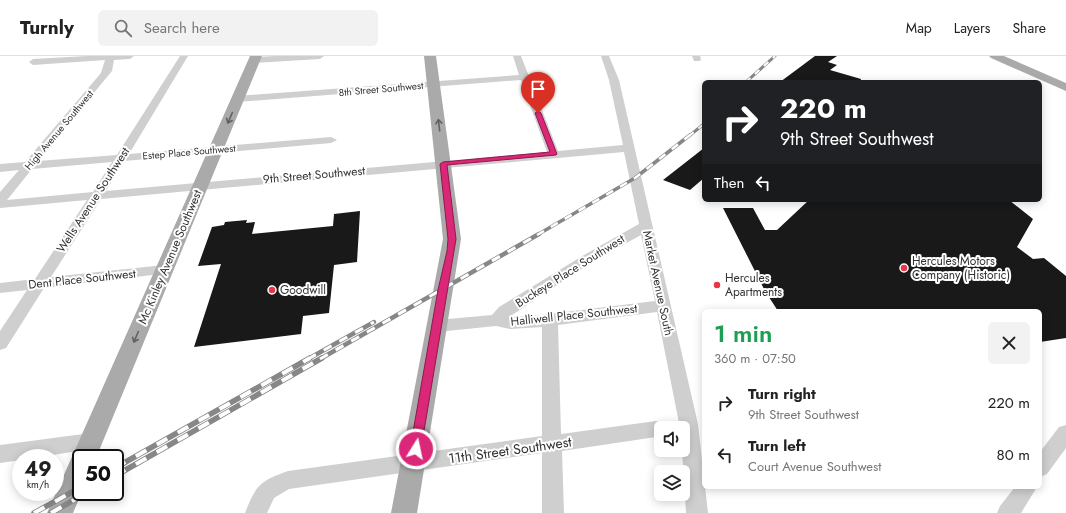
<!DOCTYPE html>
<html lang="en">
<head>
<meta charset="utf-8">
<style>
	body { margin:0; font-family:Jost,sans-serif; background:#f2f2f2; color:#222; height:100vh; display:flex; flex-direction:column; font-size:15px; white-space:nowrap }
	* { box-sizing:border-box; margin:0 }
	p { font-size:13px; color:#767676 }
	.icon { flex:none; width:22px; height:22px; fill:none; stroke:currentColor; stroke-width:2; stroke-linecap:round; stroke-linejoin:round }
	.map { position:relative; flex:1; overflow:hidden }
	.panel { position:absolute; left:702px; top:253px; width:340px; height:180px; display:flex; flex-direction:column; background:#fff; border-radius:6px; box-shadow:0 2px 10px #0003 }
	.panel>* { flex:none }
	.top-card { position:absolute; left:702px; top:24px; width:340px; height:122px; border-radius:6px; box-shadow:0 2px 10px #0003; background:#202124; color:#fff; overflow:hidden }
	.fabs { position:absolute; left:654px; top:365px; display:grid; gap:8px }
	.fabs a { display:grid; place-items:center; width:36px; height:36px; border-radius:6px; background:#fff; box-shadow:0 2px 10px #0003; font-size:20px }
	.speed { position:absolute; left:12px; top:393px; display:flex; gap:8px; font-size:20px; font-weight:700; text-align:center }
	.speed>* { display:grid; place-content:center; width:52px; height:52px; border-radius:50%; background:#fff; box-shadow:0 2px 10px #0003; line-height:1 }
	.speed small { font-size:10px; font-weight:400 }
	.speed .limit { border:2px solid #111; border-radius:6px; background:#fff; color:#111 }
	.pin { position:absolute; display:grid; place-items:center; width:34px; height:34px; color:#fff; margin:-41px -17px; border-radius:50% 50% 50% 0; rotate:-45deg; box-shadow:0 0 4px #0007 }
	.pin .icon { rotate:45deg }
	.me { position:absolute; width:44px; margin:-22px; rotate:10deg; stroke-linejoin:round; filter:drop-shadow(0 0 3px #0008) }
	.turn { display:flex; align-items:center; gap:14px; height:84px; padding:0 12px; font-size:18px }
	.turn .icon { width:52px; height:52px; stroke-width:2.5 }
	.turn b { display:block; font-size:28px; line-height:34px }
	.then { display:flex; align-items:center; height:38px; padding:0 12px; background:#0003; gap:8px; font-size:15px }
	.round { display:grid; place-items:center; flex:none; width:42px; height:42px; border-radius:6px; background:#f2f2f2 }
	.headline { display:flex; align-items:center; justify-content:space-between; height:68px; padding:0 12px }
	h1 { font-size:24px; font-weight:600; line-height:30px; color:#1e9e55 }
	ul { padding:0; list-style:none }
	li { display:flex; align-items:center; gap:12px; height:52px; padding:0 12px }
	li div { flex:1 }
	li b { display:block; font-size:15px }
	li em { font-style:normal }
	header { display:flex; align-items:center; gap:24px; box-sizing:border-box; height:56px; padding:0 20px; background:#fff; border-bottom:1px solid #e0e0e0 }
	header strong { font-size:19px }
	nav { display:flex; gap:22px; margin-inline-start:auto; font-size:14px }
	.search { width:280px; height:36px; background:#f2f2f2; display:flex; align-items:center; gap:10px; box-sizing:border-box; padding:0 14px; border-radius:6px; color:#767676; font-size:15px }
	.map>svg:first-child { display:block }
	.building { fill:#191919 }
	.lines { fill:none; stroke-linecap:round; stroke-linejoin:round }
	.minor { fill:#cfcfcf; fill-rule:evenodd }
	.major { fill:#aaa; fill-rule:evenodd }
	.rail-far3-casing { stroke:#878787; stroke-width:3 }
	.rail-far2-casing { stroke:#878787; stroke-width:3.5 }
	.rail-far1-casing { stroke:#878787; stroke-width:4.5 }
	.rail-casing { stroke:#878787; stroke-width:5.5 }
	.rail-far3 { stroke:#fff; stroke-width:2; stroke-dasharray:6; stroke-linecap:butt }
	.rail-far2 { stroke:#fff; stroke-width:2.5; stroke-dasharray:8; stroke-linecap:butt }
	.rail-far1 { stroke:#fff; stroke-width:3; stroke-dasharray:9; stroke-linecap:butt }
	.rail { stroke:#fff; stroke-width:4; stroke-dasharray:12; stroke-linecap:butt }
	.oneway { stroke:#626262 }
	.route { fill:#db2777; stroke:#8e194d }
	.poi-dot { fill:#e73649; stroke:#fff; stroke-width:1.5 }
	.labels { text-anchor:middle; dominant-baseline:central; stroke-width:4; stroke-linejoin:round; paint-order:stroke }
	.far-street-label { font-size:10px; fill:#323232; stroke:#fff }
	.street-label { font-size:12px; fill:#323232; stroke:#fff }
	.poi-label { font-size:12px; fill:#323232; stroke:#fff; text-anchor:start }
	.near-street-label { font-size:14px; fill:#323232; stroke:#fff }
</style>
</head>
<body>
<header>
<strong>Turnly</strong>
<div class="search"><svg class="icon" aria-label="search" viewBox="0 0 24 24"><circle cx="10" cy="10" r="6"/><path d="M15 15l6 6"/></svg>Search here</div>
<nav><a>Map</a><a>Layers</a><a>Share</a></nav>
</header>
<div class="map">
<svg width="1066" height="457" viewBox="0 0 1066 457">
	<rect width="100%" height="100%" fill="#fff"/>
	<g class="building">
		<polygon points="815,0 837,0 828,6 837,9 830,14 861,23 860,26 780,26"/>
		<polygon points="704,92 704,122 690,134 663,124"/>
		<polygon points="809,144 1009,144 1033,163 1017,191 1033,203 1044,202 1066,220 1066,282 1040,286 1040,255 778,255 765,235 723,152 753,152 765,174 777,174"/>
		<polygon points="360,155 357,206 334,209 329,257 303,260 301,278 194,291 221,208 198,210 212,171 224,169 225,166 247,164 246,167 255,166 252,178 333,170 334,158"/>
	</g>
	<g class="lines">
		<g class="minor">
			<path d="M 87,0 L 134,0 L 130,3 L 114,4 L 112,15 L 107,21 L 38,105 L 117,99 L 180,0 L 188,0 L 129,98 L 331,81 L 337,84 L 331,87 L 124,105 L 106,135 L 547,96 L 521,24 L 237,46 L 232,43 L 237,40 L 519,19 L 513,0 L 521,0 L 558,95 L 623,89 L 609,24 L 601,0 L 609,0 L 619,24 L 698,368 L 708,457 L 686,457 L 682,394 L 683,394 L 683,372 L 680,372 L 657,256 L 558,269 L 561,378 L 656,365 L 663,367 L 665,372 L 661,372 L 661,379 L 656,381 L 562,395 L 564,457 L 542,457 L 542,397 L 289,433 L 274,442 L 267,457 L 245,457 C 256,429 260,425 288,415 L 542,380 L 542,271 L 510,273 L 496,270 L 437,276 L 431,274 L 429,270 L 431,266 L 437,264 L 492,259 L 499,251 L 584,199 L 639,168 L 624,96 L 101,143 L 51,221 L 164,209 L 169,211 L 171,214 L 169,217 L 44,232 L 6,292 L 0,294 L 0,275 L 27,234 L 0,237 L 0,227 L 35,223 L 87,144 L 0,152 L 0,136 L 19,114 L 0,116 L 0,108 L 25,106 L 101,17 L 105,4 L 33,9 L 29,6 L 33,3 ZM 112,106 L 93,136 L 7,144 L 32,113 ZM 641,179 L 655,245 L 532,260 L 509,261 L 594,205 Z"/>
			<polygon points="276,0 324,0 320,3 254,7 250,4 254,1"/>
			<polygon points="692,0 700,0 701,3 700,5 694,5"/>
			<polygon points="1066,369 1066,392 1047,418 1040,421 1040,396 1059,371"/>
			<polygon points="91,377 98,379 101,385 98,391 91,393 33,402 21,402 21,404 0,407 0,389"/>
			<polygon points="1015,431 1037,431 1021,457 997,457 1000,450"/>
		</g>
		<g class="major">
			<polygon points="250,0 262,0 96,402 81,402 82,436 73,457 47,457"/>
			<polygon points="424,0 436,0 461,183 417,457 391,457 443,183"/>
			<polygon points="989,0 1004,0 1066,27 1066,35 991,2"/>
		</g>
		<g class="rail-far3-casing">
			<g id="rail-far3">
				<polyline points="746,26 775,0"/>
				<polyline points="689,80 704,68"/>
			</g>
		</g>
		<g class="rail-far2-casing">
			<polyline id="rail-far2" points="537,179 635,122 690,79"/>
		</g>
		<g class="rail-far1-casing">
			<g id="rail-far1">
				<polyline points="308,303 374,266"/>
				<polyline points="320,303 539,178"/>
			</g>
		</g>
		<g class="rail-casing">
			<g id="rail">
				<polyline points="115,412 310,302"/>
				<polyline points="115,420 322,302"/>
				<polyline points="34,457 81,431"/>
				<polyline points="51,457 88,436"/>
			</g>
		</g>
		<use href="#rail-far3" class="rail-far3"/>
		<use href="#rail-far2" class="rail-far2"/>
		<use href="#rail-far1" class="rail-far1"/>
		<use href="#rail" class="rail"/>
	</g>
	<defs><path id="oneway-shaft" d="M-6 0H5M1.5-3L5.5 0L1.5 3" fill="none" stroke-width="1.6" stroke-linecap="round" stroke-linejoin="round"/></defs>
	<g class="oneway">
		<use href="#oneway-shaft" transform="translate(230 62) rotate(113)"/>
		<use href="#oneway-shaft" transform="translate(439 69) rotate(-97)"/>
		<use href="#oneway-shaft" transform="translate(136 281) rotate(113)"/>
	</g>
	<polygon class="route" points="538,55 541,57 557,98 556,99 447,109 456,183 421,393 420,397 416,398 411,397 410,393 438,234 447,195 448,183 440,108 443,106 550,96 535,57"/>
	<g class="poi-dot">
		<circle cx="904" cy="212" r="4"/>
		<circle cx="717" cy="229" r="4"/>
		<circle cx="272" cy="234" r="4"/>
	</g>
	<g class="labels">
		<g class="far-street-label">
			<text transform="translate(381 33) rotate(-5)">8th Street Southwest</text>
			<text transform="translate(59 74) rotate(-50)">High Avenue Southwest</text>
			<text transform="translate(189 96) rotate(-5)">Estep Place Southwest</text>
		</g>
		<g class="street-label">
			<text transform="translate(314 119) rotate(-5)">9th Street Southwest</text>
			<text transform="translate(93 144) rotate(-57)">Wells Avenue Southwest</text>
			<text transform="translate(170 201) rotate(-67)">Mc Kinley Avenue Southwest</text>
			<text transform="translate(570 215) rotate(-32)">Buckeye Place Southwest</text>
			<text transform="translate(82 223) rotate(-6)">Dent Place Southwest</text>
			<text transform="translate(658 227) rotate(78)">Market Avenue South</text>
			<text transform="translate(574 259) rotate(-6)">Halliwell Place Southwest</text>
		</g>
		<g class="poi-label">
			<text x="912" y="205">Hercules Motors<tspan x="912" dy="14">Company (Historic)</tspan></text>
			<text x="725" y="222">Hercules<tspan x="725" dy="14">Apartments</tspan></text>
			<text x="280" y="234">Goodwill</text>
		</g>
		<g class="near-street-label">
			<text transform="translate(510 394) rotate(-8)">11th Street Southwest</text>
		</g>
	</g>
</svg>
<div class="fabs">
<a><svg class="icon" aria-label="sound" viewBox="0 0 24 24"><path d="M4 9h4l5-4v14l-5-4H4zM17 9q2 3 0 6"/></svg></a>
<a><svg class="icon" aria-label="layers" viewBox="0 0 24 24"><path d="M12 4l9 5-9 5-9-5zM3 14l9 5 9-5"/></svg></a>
</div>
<div class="speed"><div>49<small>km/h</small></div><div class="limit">50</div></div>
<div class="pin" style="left:538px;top:57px;background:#d93025"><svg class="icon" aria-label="arrive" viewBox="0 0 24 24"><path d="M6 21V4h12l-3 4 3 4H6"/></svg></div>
<svg class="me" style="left:416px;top:393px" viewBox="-20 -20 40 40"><circle r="17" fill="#db2777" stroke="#fff" stroke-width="3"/><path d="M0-11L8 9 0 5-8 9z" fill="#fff"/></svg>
<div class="top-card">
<div class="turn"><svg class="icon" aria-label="right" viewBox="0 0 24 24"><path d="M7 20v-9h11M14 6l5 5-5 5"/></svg><div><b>220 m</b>9th Street Southwest</div></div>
<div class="then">Then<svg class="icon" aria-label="left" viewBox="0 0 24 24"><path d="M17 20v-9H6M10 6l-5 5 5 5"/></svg></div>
</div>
<section class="panel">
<div class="headline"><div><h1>1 min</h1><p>360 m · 07:50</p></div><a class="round"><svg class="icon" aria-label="close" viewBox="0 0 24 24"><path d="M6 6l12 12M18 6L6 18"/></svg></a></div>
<ul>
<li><svg class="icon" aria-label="right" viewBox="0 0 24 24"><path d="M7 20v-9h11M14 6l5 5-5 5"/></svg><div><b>Turn right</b><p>9th Street Southwest</p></div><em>220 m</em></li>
<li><svg class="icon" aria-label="left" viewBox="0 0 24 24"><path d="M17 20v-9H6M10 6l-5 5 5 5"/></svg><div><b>Turn left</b><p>Court Avenue Southwest</p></div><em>80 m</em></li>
</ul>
</section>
</div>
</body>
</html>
